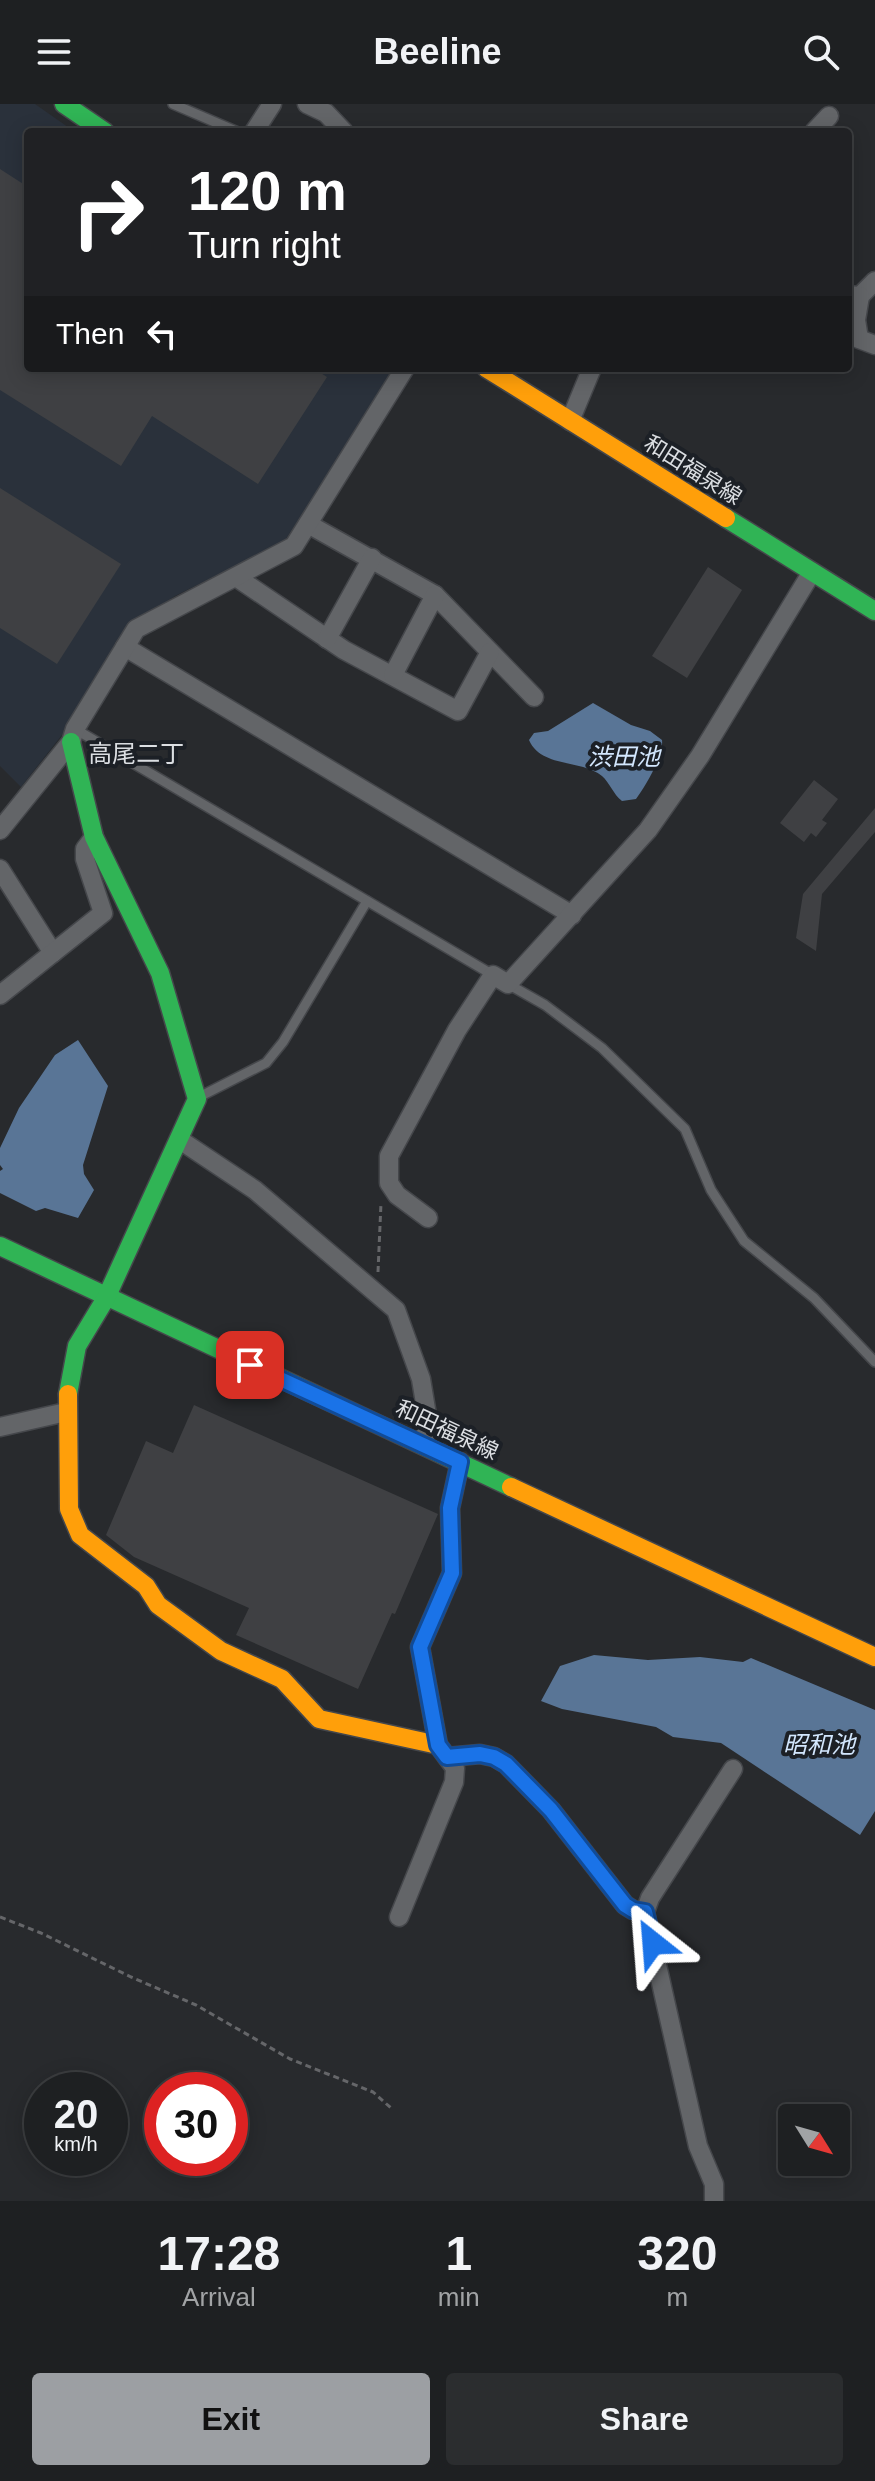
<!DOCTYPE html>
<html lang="en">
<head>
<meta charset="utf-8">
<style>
	body { margin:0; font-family:Arial,"Noto Sans JP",sans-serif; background:#2b2d2f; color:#f1f3f6; height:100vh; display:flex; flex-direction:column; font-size:30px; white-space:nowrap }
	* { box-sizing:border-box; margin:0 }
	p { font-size:26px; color:#a1a3a5 }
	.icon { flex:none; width:44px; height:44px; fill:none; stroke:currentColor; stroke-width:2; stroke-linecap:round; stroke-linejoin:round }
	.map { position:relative; height:2097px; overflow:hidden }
	.panel { display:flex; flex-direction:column; background:#1e2022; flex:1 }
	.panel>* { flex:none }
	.guide { position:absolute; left:24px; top:24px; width:828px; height:244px; border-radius:8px; box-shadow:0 4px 20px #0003,0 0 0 2px #3c3e40; background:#202124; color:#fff; overflow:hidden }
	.needle { width:52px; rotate:127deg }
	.tools { position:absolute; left:778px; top:2000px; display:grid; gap:16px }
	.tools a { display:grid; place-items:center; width:72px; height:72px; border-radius:8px; background:#1e2022; box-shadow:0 4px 20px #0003,0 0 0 2px #3c3e40; font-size:40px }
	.speed { position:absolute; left:24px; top:1968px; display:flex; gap:16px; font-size:40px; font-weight:700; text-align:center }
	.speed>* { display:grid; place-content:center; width:104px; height:104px; border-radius:50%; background:#1e2022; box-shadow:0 4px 20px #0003,0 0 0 2px #3c3e40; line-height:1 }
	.speed small { font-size:20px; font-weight:400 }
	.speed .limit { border:12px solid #d22; background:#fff; color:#111 }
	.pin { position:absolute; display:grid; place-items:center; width:68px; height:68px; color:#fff; margin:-34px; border-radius:16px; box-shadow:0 4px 12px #0006 }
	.me { position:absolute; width:88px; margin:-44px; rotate:332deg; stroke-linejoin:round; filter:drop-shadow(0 0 6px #0008) }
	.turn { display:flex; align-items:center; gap:28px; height:168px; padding:0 32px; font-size:36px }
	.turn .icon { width:104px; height:104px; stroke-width:2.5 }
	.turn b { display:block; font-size:56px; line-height:68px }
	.then { display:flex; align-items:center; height:76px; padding:0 32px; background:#0003; gap:16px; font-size:30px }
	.eta { display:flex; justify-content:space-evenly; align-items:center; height:136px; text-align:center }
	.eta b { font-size:48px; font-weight:800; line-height:56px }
	.primary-button { display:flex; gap:16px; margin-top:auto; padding:16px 32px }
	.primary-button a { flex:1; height:92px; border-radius:8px; background:#9c9fa3; color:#111; font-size:32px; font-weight:800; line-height:92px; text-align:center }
	.primary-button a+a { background:#2b2d2f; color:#f1f3f6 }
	header { display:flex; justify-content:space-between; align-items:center; height:104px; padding:0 32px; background:#1e2022; font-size:36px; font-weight:800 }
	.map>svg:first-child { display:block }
	.built { fill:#2a313b }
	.water { fill:#597596 }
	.building { fill:#3f4043 }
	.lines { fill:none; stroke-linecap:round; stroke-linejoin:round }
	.lane-casing { stroke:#45474b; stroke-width:12 }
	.street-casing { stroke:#45474b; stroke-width:21 }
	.fast-casing { stroke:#45474b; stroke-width:21 }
	.slow-casing { stroke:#45474b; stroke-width:21 }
	.path { stroke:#656669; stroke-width:3; stroke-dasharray:6 4; stroke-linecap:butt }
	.lane { stroke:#636568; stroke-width:9 }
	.street { stroke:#636568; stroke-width:18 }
	.fast { stroke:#30b455; stroke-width:18 }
	.slow { stroke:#ff9f0a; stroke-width:18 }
	.route-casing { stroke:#114b97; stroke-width:20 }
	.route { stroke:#1a73e8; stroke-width:14 }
	.labels { text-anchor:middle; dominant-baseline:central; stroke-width:8; stroke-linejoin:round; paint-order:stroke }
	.street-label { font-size:22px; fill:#dbdee2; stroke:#1c2026 }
	.neighbourhood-label { font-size:24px; fill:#dbdee2; stroke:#1c2026 }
	.water-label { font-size:24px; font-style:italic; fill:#d3e7fe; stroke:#1c2026 }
</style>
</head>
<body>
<header><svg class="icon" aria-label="menu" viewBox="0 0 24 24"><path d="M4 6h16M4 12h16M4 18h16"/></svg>Beeline<svg class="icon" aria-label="search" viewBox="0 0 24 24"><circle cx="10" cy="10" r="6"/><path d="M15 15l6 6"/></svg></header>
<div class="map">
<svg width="875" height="2097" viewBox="0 0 875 2097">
	<rect width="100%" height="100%" fill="#282a2d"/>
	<polygon class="built" points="0,0 35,0 75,28 28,28 28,264 398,264 284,438 175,492 128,524 69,622 21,683 0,662"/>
	<g class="water">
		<path d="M 593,599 L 631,621 L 650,627 L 662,636 C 664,651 645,683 636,695 L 622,697 C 613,690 610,679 602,672 C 581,655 541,664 529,636 L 534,629 L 548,627 Z"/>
		<polygon points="78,936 108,982 83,1061 84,1070 94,1086 78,1114 45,1104 36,1107 0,1089 0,1067 3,1065 0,1061 0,1044 19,1004 55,951"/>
		<polygon points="594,1551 648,1556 700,1553 743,1558 751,1554 875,1606 875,1707 860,1731 721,1639 673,1633 656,1623 562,1605 541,1597 560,1562"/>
	</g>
	<g class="building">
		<polygon points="0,65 28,83 28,264 313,264 327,273 258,380 152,312 121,362 0,286"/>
		<polygon points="0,384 121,460 57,560 0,524"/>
		<polygon points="708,463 742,486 687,574 652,552"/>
		<polygon points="814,676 838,695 822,716 827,719 816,733 811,729 804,738 780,719"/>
		<polygon points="875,704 875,728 822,790 816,847 796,834 803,790"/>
		<polygon points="194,1301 438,1410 395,1510 392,1509 358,1585 236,1531 249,1504 134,1453 106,1431 146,1337 173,1349"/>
	</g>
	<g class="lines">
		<g class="lane-casing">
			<g id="lane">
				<polyline points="173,0 238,28"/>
				<polyline points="75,625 493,871"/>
				<polyline points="508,880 545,901 602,944 685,1025 711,1086 744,1137 814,1194 875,1258"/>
				<polyline points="201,992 266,959 283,938 367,797"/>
			</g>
		</g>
		<g class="street-casing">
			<g id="street">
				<polyline points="307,0 326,9 344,28"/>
				<polyline points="254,28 272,0"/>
				<polyline points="814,28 829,12"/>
				<polyline points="848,191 860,192 875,177"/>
				<polyline points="860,192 856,216 859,235 875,241"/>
				<polyline points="570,317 592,264"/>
				<polyline points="308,420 435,491 534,593"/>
				<polyline points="236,473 344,546 458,607 490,548"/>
				<polyline points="327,535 372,454"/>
				<polyline points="125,543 572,811"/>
				<polyline points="393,571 435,491"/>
				<polyline points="0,726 71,638 75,625 136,525 294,442 405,264"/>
				<polyline points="0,765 53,849"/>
				<polyline points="0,891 103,809 85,755 85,745 94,733"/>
				<polyline points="180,1036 255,1086 396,1206 421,1275 428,1317 424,1341"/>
				<polyline points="428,1114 397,1091 389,1079 389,1052 457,926 493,871 508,880 648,726 700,652 812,468"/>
				<polyline points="0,1323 66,1308"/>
				<polyline points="447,1653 480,1650 494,1653 506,1660 551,1706 625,1801 633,1806 645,1808"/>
				<polyline points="399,1813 454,1678 455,1664 438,1641 420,1543 452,1469 450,1404 460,1358"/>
				<polyline points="714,2097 714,2080 698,2042 645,1808 650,1794 733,1665"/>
			</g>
		</g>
		<g class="fast-casing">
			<g id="fast">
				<polyline points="64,0 105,28"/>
				<polyline points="726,414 875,507"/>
				<polyline points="0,1142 511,1383"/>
				<polyline points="68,1290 77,1242 106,1194 197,995 160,869 94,733 71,638"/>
			</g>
		</g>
		<g class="slow-casing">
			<g id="slow">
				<polyline points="486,264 726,414"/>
				<polyline points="68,1290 69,1405 80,1431 146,1482 158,1501 221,1547 282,1575 319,1615 438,1641"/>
				<polyline points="511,1383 875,1553"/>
			</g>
		</g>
		<g class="path">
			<polyline points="378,1168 381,1099"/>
			<polyline points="0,1813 41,1829 131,1873 196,1901 290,1955 373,1988 391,2004"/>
		</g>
		<use href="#lane" class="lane"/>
		<use href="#street" class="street"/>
		<use href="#fast" class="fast"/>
		<use href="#slow" class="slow"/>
	</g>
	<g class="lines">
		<g class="route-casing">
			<polyline id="route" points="250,1261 460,1358 450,1404 452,1469 420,1543 438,1641 447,1653 480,1650 494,1653 506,1660 551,1706 625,1801 633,1806 645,1808 653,1839"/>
		</g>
		<use href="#route" class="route"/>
	</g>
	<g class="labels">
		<g class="street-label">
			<text transform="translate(693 366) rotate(32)">和田福泉線</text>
			<text transform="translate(447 1326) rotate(25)">和田福泉線</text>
		</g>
		<g class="neighbourhood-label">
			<text x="136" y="649">高尾二丁</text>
		</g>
		<g class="water-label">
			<text x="624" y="652">渋田池</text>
			<text x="819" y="1640">昭和池</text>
		</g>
	</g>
</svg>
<div class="tools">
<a><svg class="needle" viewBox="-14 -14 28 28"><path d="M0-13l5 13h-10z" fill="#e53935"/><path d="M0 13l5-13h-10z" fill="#a1a3a5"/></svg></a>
</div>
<div class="speed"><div>20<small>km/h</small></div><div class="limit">30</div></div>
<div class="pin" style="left:250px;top:1261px;background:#d93025"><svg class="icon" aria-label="arrive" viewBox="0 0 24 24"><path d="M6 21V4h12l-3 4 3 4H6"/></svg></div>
<svg class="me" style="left:653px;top:1839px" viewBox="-20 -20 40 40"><path d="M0-17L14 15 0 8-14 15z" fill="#1a73e8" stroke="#fff" stroke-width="4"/></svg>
<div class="guide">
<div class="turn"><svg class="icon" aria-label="right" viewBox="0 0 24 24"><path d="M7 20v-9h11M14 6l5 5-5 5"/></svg><div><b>120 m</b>Turn right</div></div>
<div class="then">Then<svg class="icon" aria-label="left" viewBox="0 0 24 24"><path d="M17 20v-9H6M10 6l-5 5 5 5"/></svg></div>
</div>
</div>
<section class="panel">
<div class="eta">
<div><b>17:28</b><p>Arrival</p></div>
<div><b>1</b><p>min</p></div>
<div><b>320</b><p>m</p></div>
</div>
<div class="primary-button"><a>Exit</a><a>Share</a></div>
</section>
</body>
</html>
